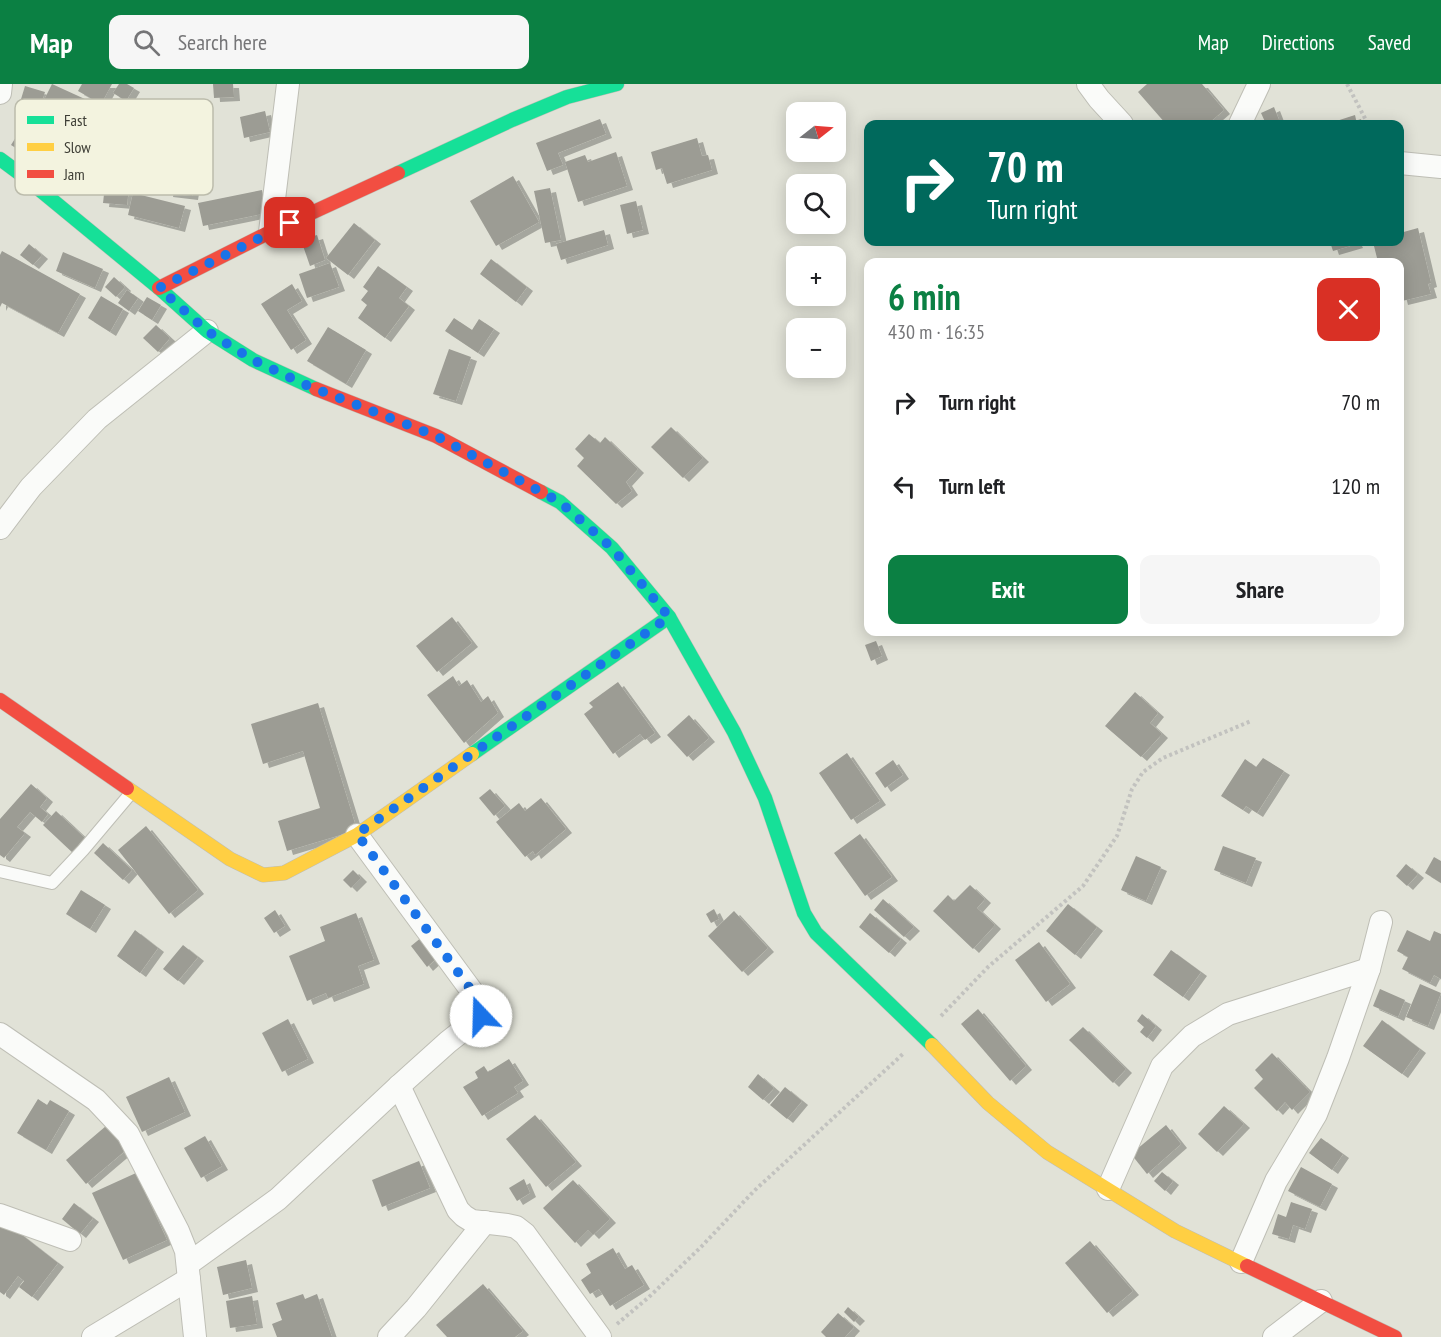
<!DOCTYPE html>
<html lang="en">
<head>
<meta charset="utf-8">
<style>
	body { margin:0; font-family:"PT Sans Narrow",sans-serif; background:#f6f6f6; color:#202124; height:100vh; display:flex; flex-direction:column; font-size:22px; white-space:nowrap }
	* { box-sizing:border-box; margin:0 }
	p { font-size:20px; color:#757577 }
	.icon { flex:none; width:33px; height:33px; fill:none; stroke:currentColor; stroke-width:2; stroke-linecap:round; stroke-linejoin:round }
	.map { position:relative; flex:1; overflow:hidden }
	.drawer { position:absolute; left:864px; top:174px; width:540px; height:378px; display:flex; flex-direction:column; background:#fff; border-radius:12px; box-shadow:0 3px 15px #0003 }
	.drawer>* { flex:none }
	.top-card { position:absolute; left:864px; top:36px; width:540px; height:126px; border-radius:12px; box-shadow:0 3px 15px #0003; background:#00695c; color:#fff; overflow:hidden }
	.needle { width:39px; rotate:73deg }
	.fabs { position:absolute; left:786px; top:18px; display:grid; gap:12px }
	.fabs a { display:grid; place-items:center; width:60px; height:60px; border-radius:12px; background:#fff; box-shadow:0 3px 15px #0003; font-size:30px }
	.pin { position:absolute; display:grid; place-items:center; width:51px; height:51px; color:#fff; margin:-26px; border-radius:12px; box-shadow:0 3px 9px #0006 }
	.me { position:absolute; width:66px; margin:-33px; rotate:339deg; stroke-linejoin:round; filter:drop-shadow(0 0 4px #0008) }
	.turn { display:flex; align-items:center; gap:21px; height:126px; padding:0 24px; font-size:27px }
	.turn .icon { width:78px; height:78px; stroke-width:2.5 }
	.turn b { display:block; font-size:42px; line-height:51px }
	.round { display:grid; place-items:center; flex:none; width:63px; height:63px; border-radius:12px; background:#f6f6f6 }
	.overview { display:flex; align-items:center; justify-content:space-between; height:102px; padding:0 24px }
	h1 { font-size:36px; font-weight:700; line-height:45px; color:#0b8043 }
	.button { display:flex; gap:12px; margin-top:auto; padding:12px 24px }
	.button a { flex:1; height:69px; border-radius:12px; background:#0b8043; color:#fff; font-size:24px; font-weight:700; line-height:69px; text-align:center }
	.button a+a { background:#f6f6f6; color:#202124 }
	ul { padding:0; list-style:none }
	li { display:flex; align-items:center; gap:18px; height:84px; padding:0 24px }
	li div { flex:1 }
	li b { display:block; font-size:22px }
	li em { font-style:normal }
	header { display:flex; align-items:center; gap:36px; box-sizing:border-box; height:84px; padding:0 30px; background:#0b8043; color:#fff }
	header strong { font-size:28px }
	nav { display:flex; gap:33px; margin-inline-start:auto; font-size:21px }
	.search { width:420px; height:54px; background:#f6f6f6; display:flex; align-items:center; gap:15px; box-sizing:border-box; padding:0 21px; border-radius:12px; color:#757577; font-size:22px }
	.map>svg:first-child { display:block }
	.building { fill:#9c9c94; filter:url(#shadow) }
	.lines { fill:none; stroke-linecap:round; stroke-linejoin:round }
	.lane-casing { stroke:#bebeb5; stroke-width:14 }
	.street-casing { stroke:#bebeb5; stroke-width:24 }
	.fast-casing { stroke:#bebeb5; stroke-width:15 }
	.slow-casing { stroke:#bebeb5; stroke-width:15 }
	.jam-casing { stroke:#bebeb5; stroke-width:15 }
	.path { stroke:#c2c2bf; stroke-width:4; stroke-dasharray:3 3; stroke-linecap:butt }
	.lane { stroke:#fafbf9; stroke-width:12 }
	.street { stroke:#fafbf9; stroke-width:22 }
	.fast { stroke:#16e098; stroke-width:14 }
	.slow { stroke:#ffcf43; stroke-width:14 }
	.jam { stroke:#f24e42; stroke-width:14 }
	.route { stroke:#1a73e8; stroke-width:10; stroke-dasharray:0 18 }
	.key { fill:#f3f3df; stroke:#bcbcac; stroke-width:1.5 }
	.key-label { font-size:16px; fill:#3d3d35 }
</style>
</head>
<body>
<header>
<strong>Map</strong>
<div class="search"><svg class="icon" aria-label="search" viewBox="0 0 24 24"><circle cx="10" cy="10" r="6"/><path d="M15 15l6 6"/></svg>Search here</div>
<nav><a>Map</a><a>Directions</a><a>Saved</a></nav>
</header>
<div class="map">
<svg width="1441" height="1253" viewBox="0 0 1441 1253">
	<defs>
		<filter id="shadow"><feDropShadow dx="6" dy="4" stdDeviation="0" flood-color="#0004"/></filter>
	</defs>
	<rect width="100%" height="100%" fill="#e1e2d7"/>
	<g class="building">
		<polygon points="52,0 87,16 79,33 44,16"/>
		<polygon points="82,0 112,0 101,20 78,7"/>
		<polygon points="119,0 127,0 134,4 126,17 113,9"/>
		<polygon points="213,0 233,0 234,13 214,14"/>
		<polygon points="1147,0 1202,0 1224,26 1208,40 1166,40 1138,8"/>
		<polygon points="25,2 45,8 41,20 62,27 56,47 15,35"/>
		<polygon points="1274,23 1279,36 1266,40 1261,29"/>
		<polygon points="265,27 270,48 244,54 240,33"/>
		<polygon points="1355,31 1357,40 1327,40"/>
		<polygon points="600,35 606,50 558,69 563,81 547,87 536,59"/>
		<polygon points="21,45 36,54 27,71 11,61"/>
		<polygon points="697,54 702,72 708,71 712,86 667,100 662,84 656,86 651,68"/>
		<polygon points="616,68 627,102 578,118 565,78 585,71 588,78"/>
		<polygon points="513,92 539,138 496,162 470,117"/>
		<polygon points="169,97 194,100 192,112 167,109"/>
		<polygon points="105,102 129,104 127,121 103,119"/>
		<polygon points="550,104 561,156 545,159 534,107"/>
		<polygon points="262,106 267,129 203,142 198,119"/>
		<polygon points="133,109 185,122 179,144 128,131"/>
		<polygon points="636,117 643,146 627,150 620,121"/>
		<polygon points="354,139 375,156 348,191 326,174"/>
		<polygon points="1418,144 1431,199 1428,200 1431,210 1402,217 1400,209 1400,178 1378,178 1373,158 1400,158 1400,149"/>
		<polygon points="604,146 608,161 561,176 556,160"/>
		<polygon points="317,151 325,176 310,182 301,156"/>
		<polygon points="1330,158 1356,158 1357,160 1333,167"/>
		<polygon points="29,160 42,171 33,181 20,171"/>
		<polygon points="2,167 80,210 58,249 2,219 0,223 0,171"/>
		<polygon points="63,168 103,185 95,204 56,187"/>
		<polygon points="491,175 527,203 516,218 480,190"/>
		<polygon points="330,179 339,203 307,214 299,190"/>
		<polygon points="378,182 407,203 399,214 409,222 385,254 358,234 367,221 361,216 368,207 363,203"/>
		<polygon points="114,193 125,203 116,213 105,203"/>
		<polygon points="292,200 302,217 287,226 306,256 291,266 261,220"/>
		<polygon points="127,206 138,214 129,227 118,219"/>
		<polygon points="101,212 123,225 110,248 88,234"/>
		<polygon points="147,213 161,221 152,236 138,227"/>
		<polygon points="454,234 472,246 479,235 494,245 478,269 445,247"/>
		<polygon points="156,241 170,254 158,268 143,254"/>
		<polygon points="328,243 366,266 346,300 307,277"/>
		<polygon points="449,265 471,273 456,317 433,310"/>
		<polygon points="671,343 703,374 683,394 651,363"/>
		<polygon points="589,350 600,359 605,353 638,385 626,398 632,407 616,420 577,382 584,374 575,365"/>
		<polygon points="452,533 472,559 437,588 416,562"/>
		<polygon points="876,557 882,572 871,577 865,561"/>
		<polygon points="453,592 459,602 467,596 481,618 488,612 498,629 464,659 427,611"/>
		<polygon points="618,598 655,649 645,656 640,650 613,670 584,630 593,623 589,619"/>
		<polygon points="1135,608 1158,629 1150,639 1162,650 1141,673 1105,642"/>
		<polygon points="318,619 357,746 287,767 278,737 320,724 303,667 263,680 251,640"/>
		<polygon points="689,631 709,654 687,673 667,651"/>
		<polygon points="847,669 880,717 851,736 819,689"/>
		<polygon points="1263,674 1284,687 1257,729 1246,722 1243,726 1221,712 1245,675 1256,683"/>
		<polygon points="893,676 903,691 885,704 875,689"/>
		<polygon points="31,700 47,714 40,723 48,730 42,738 30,728 17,743 25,749 4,774 0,771 0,735"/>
		<polygon points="490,705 505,722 494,732 479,714"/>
		<polygon points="541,714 566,745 535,771 533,767 525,773 496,738 519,719 525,727"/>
		<polygon points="56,727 88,757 75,771 43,741"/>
		<polygon points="146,742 198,806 169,830 118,766"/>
		<polygon points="860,750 892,793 865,812 834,769"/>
		<polygon points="103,759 132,786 123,796 94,769"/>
		<polygon points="1223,762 1256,774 1246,799 1214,786"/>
		<polygon points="1136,772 1161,783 1146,817 1121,806"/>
		<polygon points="1434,773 1441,777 1441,799 1425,789"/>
		<polygon points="1406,780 1418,790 1407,802 1396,792"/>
		<polygon points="353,786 361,794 351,804 343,796"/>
		<polygon points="970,801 985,815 977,824 995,841 973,865 933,827 948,811 954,817"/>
		<polygon points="81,806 105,821 90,845 66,830"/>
		<polygon points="883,815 914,843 904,853 874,826"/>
		<polygon points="1068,820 1097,843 1075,871 1046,847"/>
		<polygon points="714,825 719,835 711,839 706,830"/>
		<polygon points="275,826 285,842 274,849 264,834"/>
		<polygon points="734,827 768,864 742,888 708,852"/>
		<polygon points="356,829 374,876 358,882 364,900 328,914 326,909 307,917 289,872 325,857 320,843"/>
		<polygon points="870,829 901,855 889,869 859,843"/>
		<polygon points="135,846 158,864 140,889 117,872"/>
		<polygon points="1407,846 1430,857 1434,847 1441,850 1441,895 1434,891 1430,899 1402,885 1408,873 1397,867"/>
		<polygon points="422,853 438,873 427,883 411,862"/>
		<polygon points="1039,858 1070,900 1046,918 1015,876"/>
		<polygon points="183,861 198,873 178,897 163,885"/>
		<polygon points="1171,866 1201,888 1183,913 1153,891"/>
		<polygon points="1420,900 1441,909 1428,942 1406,933"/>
		<polygon points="1380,905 1405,916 1398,933 1373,922"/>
		<polygon points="978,925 1026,982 1010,997 961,940"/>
		<polygon points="1142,930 1156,942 1147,954 1140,948 1144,943 1137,937"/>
		<polygon points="288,935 308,975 282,988 262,949"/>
		<polygon points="1382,936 1420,965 1402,990 1363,962"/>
		<polygon points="1083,943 1126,985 1113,999 1069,956"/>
		<polygon points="1272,969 1310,1008 1292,1026 1285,1018 1277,1027 1254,1004 1263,995 1255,986"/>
		<polygon points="509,975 523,997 514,1003 518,1009 482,1032 463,1003 478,994 475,988 484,982 488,988"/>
		<polygon points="758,990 774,1004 763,1016 748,1003"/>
		<polygon points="169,993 185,1028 142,1048 126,1013"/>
		<polygon points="785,1003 802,1017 787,1035 770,1021"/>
		<polygon points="38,1015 47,1021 50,1016 69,1027 46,1066 17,1049"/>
		<polygon points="1224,1022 1244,1040 1217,1068 1198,1050"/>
		<polygon points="535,1031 576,1078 546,1103 506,1055"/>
		<polygon points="1166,1041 1181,1060 1147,1090 1131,1070"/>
		<polygon points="106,1042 126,1066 86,1100 66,1076"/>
		<polygon points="205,1052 222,1082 201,1094 184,1064"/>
		<polygon points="1321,1054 1343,1070 1332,1086 1309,1069"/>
		<polygon points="419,1077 430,1104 382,1123 372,1096"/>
		<polygon points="1301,1083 1332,1100 1320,1123 1288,1107"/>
		<polygon points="1162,1088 1173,1097 1165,1107 1154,1097"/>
		<polygon points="136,1089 167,1156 123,1176 92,1109"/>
		<polygon points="524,1095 530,1109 517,1117 509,1104"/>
		<polygon points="573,1096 610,1135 593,1151 588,1146 575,1159 543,1124"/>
		<polygon points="1291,1118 1312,1125 1305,1145 1293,1141 1289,1155 1272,1150 1278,1130 1286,1133"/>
		<polygon points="74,1119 93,1134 80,1150 62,1135"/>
		<polygon points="4,1137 58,1179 32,1213 19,1203 24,1197 18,1192 4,1211 0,1208 0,1143"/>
		<polygon points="1090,1157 1133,1207 1107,1229 1065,1179"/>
		<polygon points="613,1164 625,1185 632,1181 644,1201 610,1222 599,1205 590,1210 581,1196 591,1189 586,1180"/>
		<polygon points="246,1176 252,1204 223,1211 217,1183"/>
		<polygon points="483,1200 523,1247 515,1253 447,1253 436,1241"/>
		<polygon points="303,1210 305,1215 317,1210 332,1253 277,1253 272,1240 282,1236 276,1219"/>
		<polygon points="252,1212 257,1240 230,1244 226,1217"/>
		<polygon points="848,1223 859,1233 854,1238 844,1228"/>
		<polygon points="838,1229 854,1243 845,1253 826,1253 821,1248"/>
	</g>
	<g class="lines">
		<g class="lane-casing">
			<polyline id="lane" points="0,787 52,799 83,766 131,709"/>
		</g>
		<g class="street-casing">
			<g id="street">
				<polyline points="1088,0 1099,15 1122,40"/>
				<polyline points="0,9 1,0"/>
				<polyline points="1240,40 1259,0"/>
				<polyline points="1400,79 1441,83"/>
				<polyline points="270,148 288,0"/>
				<polyline points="0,444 31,403 97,335 207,247"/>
				<polyline points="0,950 96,1016 128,1050 178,1147 186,1167 195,1253"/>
				<polyline points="399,1002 458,1126 464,1132 472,1137 507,1141 516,1143 525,1150 600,1253"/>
				<polyline points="1108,1105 1162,982 1192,952 1228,930 1369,885"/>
				<polyline points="0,1131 70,1156"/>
				<polyline points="1241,1178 1276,1097 1316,1030 1338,974 1369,885 1381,838"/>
				<polyline points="188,1180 278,1115 399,1002 448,958 481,932 479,917 357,751"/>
				<polyline points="93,1253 189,1195"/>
				<polyline points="389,1253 416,1224 485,1138"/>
				<polyline points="1274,1253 1321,1217"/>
			</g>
		</g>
		<g class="fast-casing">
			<g id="fast">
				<polyline points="0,75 23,92 159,204 207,247 253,276 316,305"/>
				<polyline points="398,89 512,36 567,13 617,0"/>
				<polyline points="541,408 560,418 612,464 669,533 734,648 765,714 804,829 816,849 932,961"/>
				<polyline points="472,670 669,533"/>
			</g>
		</g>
		<g class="slow-casing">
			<g id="slow">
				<polyline points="127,704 230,775 263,791 284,789 357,751 472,670"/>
				<polyline points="932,961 988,1019 1047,1068 1175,1147 1247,1182"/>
			</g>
		</g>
		<g class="jam-casing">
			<g id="jam">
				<polyline points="159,204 270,148 398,89"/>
				<polyline points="316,305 436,352 541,408"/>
				<polyline points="0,616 127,704"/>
				<polyline points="1247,1182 1395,1253"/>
			</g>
		</g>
		<g class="path">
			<polyline points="1347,0 1368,40"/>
			<polyline points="941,932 988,883 1083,802 1117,752 1132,705 1143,688 1163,674 1251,637"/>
			<polyline points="617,1240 649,1213 701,1163 754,1107 904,969"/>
		</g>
		<use href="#lane" class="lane"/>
		<use href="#street" class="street"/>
		<use href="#fast" class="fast"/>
		<use href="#slow" class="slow"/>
		<use href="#jam" class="jam"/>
	</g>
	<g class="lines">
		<polyline class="route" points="290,139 159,204 207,247 253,276 306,301 436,352 560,418 612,464 669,533 357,750 479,917 481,932"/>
	</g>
	<rect x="15" y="15" width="198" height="96" rx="9" class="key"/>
	<rect x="27" y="32" width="27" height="8" fill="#16e098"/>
	<rect x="27" y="59" width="27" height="8" fill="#ffcf43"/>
	<rect x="27" y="86" width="27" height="8" fill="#f24e42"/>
	<g class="key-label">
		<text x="64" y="42">Fast</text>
		<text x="64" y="69">Slow</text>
		<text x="64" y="96">Jam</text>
	</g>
</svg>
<div class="fabs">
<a><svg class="needle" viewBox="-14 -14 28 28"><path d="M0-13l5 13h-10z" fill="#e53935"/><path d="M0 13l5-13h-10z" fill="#757577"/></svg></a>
<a><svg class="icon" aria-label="search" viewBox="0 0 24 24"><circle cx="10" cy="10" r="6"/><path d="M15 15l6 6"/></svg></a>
<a>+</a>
<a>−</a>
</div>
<div class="pin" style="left:290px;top:139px;background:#d93025"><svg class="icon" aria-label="arrive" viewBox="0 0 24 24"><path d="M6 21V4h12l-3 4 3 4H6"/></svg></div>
<svg class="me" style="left:481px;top:932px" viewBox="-20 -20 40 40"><circle r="19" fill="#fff"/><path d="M0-13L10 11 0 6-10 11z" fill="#1a73e8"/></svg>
<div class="top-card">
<div class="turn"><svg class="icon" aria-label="right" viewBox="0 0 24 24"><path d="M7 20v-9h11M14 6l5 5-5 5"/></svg><div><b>70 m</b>Turn right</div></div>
</div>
<section class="drawer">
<div class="overview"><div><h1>6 min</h1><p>430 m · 16:35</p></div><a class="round" style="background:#d93025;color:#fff"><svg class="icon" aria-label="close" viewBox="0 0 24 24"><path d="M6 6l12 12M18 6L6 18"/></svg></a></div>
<ul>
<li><svg class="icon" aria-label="right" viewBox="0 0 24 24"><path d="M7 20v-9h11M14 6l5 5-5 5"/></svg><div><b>Turn right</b></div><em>70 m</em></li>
<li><svg class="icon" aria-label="left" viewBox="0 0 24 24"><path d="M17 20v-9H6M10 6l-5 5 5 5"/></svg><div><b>Turn left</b></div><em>120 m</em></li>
</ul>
<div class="button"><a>Exit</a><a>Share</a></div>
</section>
</div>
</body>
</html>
